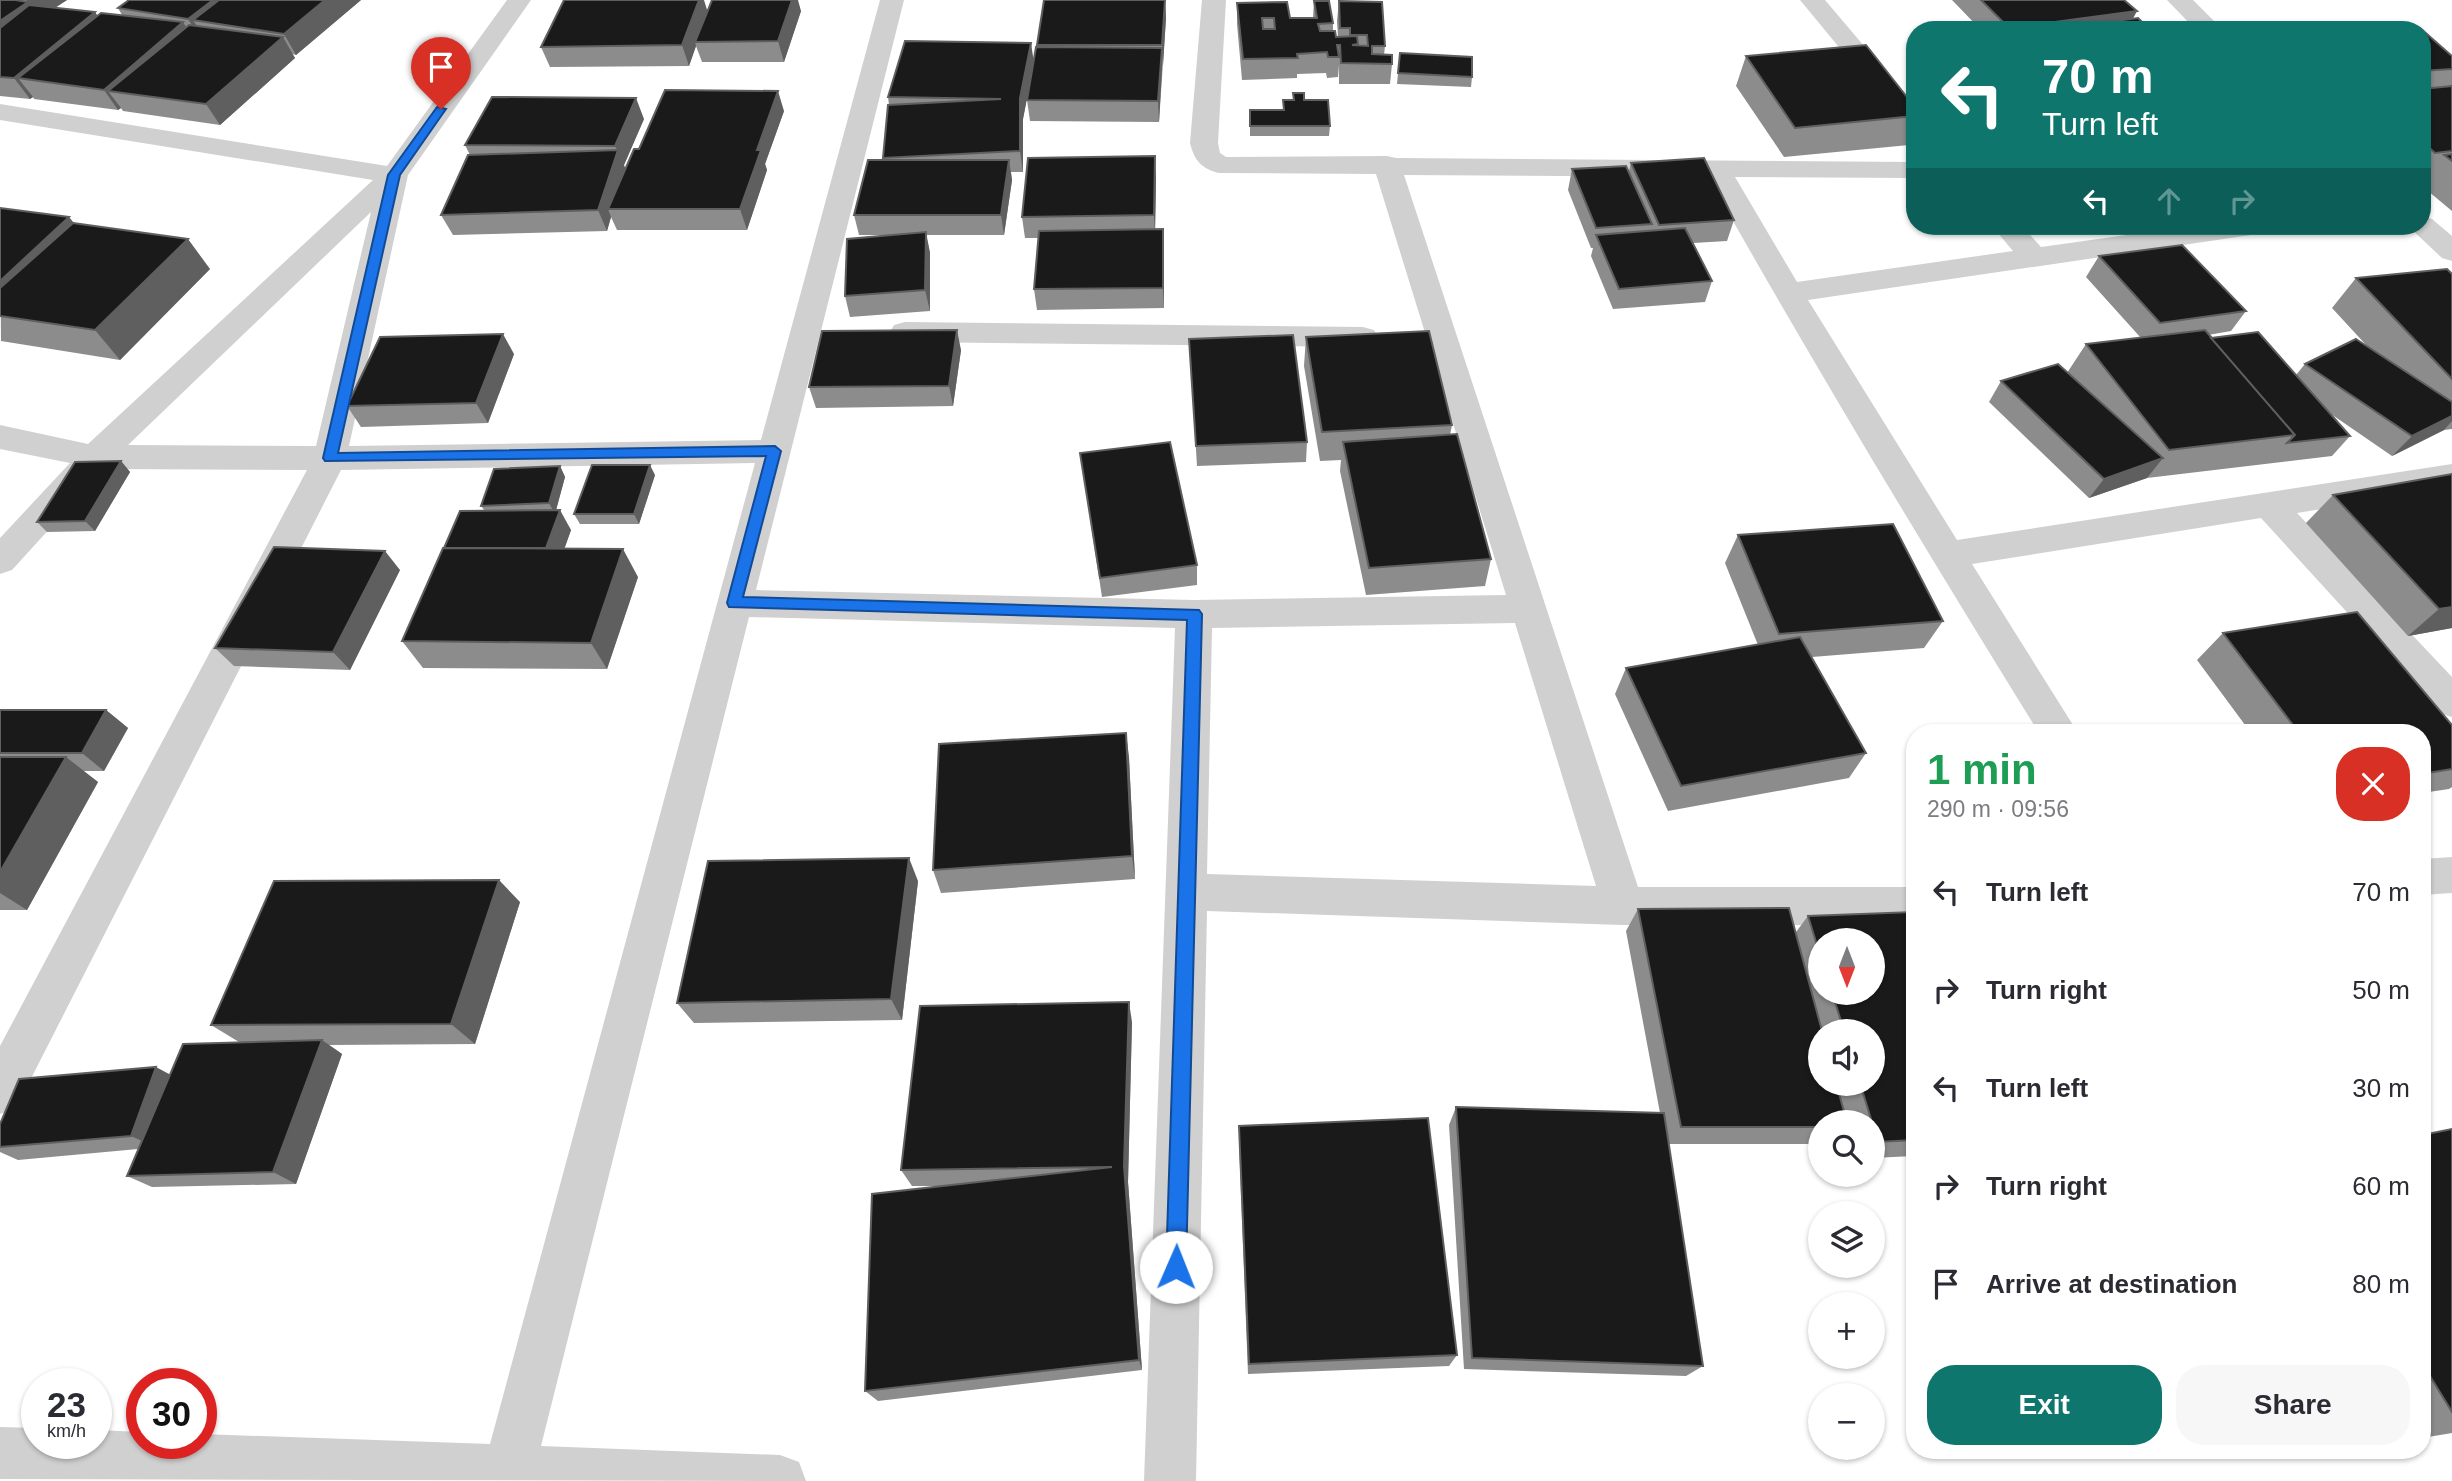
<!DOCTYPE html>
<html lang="en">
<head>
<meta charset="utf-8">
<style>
	body { margin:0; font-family:Helvetica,sans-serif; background:#f7f7f7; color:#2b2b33; height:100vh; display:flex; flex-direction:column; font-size:26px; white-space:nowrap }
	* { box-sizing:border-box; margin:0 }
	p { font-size:23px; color:#7c7c81 }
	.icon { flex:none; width:38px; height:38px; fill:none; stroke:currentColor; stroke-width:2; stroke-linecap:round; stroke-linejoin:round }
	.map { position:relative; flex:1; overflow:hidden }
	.sheet { position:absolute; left:1906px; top:724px; width:525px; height:735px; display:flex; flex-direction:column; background:#fff; border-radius:28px; box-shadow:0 2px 5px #0004 }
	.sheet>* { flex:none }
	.hud { position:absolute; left:1906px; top:21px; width:525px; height:214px; border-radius:28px; box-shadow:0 2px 5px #0004; background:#0f766e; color:#fff; overflow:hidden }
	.needle { width:46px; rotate:180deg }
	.fabs { position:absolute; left:1808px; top:928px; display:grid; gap:14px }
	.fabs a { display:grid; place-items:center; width:77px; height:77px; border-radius:50%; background:#fff; box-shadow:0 2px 5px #0004; font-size:35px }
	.speed { position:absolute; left:21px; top:1368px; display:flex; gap:14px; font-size:35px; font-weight:700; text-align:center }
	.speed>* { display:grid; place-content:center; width:91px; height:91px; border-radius:50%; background:#fff; box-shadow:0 2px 5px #0004; line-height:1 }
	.speed small { font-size:18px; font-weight:400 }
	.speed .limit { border:10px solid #d22; background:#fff; color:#111 }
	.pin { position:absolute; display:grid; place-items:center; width:60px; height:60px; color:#fff; margin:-72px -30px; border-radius:50% 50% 50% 0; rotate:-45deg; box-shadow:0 0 7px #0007 }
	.pin .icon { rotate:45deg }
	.me { position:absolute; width:77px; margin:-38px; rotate:1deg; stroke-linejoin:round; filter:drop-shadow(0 0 5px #0008) }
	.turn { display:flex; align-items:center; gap:24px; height:147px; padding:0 21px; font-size:32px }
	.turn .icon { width:91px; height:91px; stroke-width:2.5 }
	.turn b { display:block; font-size:49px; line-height:60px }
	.lanes { display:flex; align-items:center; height:66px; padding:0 21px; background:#0003; justify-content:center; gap:35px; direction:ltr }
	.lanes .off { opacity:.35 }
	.round { display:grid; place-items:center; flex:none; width:74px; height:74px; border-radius:28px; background:#f7f7f7 }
	.headline { display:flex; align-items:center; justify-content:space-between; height:119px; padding:0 21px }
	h1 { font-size:42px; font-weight:700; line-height:52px; color:#1e9e55 }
	.button { display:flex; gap:14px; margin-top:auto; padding:14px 21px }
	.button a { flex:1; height:80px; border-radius:28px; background:#0f766e; color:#fff; font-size:28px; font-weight:700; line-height:80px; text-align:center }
	.button a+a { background:#f7f7f7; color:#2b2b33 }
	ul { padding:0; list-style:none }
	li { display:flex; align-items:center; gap:21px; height:98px; padding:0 21px }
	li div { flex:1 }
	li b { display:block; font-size:26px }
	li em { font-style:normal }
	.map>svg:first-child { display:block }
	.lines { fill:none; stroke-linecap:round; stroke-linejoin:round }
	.minor { fill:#d0d0d0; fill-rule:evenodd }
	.wall { fill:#8c8c8c; fill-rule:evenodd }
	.shaded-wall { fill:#5f5f5f }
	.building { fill:#1a1a1a; stroke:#5f5f5f; stroke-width:2; fill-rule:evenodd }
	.route { fill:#1a73e8; stroke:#114b97; stroke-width:2 }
</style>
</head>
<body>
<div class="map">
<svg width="2452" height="1481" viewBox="0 0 2452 1481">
	<rect width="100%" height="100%" fill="#fff"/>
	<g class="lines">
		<g class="minor">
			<path d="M 507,0 L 531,0 L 408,175 L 349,446 L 761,440 L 880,0 L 904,0 L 756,590 L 1194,600 L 1506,595 L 1376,174 L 1219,173 C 1202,169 1194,160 1190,143 L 1202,0 L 1226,0 L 1218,143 L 1220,153 L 1226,157 L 1387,156 L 1396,158 L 1914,162 L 1914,178 L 1735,177 L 1797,282 L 2013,251 L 1992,226 L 2022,226 L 2041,247 L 2191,226 L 2265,226 L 2261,232 L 2251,235 L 1808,300 L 1957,540 L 2452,464 L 2452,488 L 2297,513 L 2452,677 L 2452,717 L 2439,713 L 2261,518 L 1972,564 L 2078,733 L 2039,733 C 1925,549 1814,365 1708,177 L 1404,175 L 1638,887 L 1914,887 L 1914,925 L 1623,925 L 1207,911 L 1196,1481 L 1144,1481 L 1175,628 L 749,617 L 541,1446 L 780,1455 L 799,1462 L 806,1481 L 0,1479 L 0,1427 L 37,1428 L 37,1444 L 96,1444 L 96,1430 L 142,1432 L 142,1444 L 201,1444 L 201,1434 L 490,1444 L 755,463 L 341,470 L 16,1108 L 0,1114 L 0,1046 L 307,470 L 104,469 L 12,570 L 0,574 L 0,538 L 70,463 L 0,449 L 0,425 L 88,444 L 373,180 L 0,120 L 0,104 L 387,166 ZM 371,212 L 316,446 L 128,445 ZM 1515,623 L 1596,886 L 1207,874 L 1212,628 Z"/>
			<polygon points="1800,0 1825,0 1914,105 1914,129 1905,127"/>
			<polygon points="2167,0 2193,0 2223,30 2196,30"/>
			<polygon points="2422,216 2432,219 2452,236 2452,261 2442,258 2408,226 2422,226"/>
			<polygon points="905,322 1363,327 1374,330 1378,337 1374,344 1363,347 905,342 894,339 890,332 894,325"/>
			<polygon points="2452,857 2452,893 2422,895 2422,859"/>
		</g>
	</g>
	<g class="wall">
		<polygon points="0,0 67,0 55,8 95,12 97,16 122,15 118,8 361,0 296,55 292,54 295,58 220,125 123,111 121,108 118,110 34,99 33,97 30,99 0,96"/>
		<polygon points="1165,0 1166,18 1159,122 1030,121 1027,100 1029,87 1023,119 1023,172 1011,172 1012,180 1004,235 926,235 930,253 930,311 850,317 845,296 888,235 859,235 854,215 884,160 889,105 888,97 1034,61 1037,45"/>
		<polygon points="1952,0 2124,0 2133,19 2150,30 1981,30"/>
		<polygon points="1314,1 1333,23 1333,31 1336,37 1338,37 1337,21 1339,1 1385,46 1384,55 1392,64 1390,84 1339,84 1339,65 1338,77 1327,78 1326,73 1297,74 1297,78 1242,80 1237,24 1237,3 1290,18 1313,18"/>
		<polygon points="707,11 801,11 784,62 702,62 696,46 689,66 550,67 541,47"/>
		<polygon points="2422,30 2452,56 2452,211 2422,186 2422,182 2431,172 2422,173"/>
		<polygon points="1400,53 1472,77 1471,87 1397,84"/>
		<polygon points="1746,56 1914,106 1914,132 1909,145 1784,157 1736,86"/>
		<polygon points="1293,93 1304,100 1330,126 1329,136 1250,136 1250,110 1283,110 1283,100 1293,100"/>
		<polygon points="784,111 765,164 767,170 747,230 617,230 611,217 607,231 453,235 441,215 470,155 465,145 644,119 624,165 625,169 639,149"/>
		<polygon points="1631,163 1734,220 1727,241 1693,243 1712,281 1705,302 1613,309 1591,256 1593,248 1591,248 1568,190 1572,169 1629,171"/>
		<polygon points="1156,177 1155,230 1164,250 1164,308 1037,310 1034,289 1039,238 1025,238 1022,217"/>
		<polygon points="0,208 74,223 210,269 120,360 1,341"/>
		<polygon points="2099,256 2246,311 2231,331 2208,335 2211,338 2296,375 2305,364 2368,347 2332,308 2356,278 2452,274 2452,429 2444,430 2392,456 2331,414 2350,436 2332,456 2147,478 2089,498 1989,402 2001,381 2067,373 2086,344 2141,338 2086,277"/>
		<polygon points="1306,337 1452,425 1450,435 1491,559 1485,586 1366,595 1340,471 1341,460 1320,461 1304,366"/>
		<polygon points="1189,339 1307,442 1306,462 1197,466"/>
		<polygon points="961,350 953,406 816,408 809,387"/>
		<polygon points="514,354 488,423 361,427 347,406"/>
		<polygon points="1080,453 1197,565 1197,585 1102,597"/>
		<polygon points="121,461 130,472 95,531 47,532 37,522"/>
		<polygon points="560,466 565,477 556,510 571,530 564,549 638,577 607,669 423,668 402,641 444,548 485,511 481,506"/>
		<polygon points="2452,474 2452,628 2408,636 2306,523 2333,495"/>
		<polygon points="655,475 639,524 580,524 574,514"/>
		<polygon points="1738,535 1943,621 1924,648 1812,657 1866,753 1849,778 1668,811 1615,694 1626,668 1758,645 1725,563"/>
		<polygon points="400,570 350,670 234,666 215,648"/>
		<polygon points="2223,633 2452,725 2452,787 2449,789 2422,793 2422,733 2251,733 2197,660"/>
		<polygon points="0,710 106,710 128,728 104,771 83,771 98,782 27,910 0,910"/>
		<polygon points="1126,733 1129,758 1135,879 941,893 933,870"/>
		<polygon points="918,881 902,1020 694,1023 677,1003"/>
		<polygon points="520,902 475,1044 329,1045 342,1054 296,1184 152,1187 127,1176 138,1149 18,1160 0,1152 0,1124 170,1075 239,1042 211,1025"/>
		<path d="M 1638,909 L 1796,932 L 1808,916 L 1914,912 L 1914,1156 L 1872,1158 L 1872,1122 L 1820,1122 L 1820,1144 L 1668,1144 L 1703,1366 L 1686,1376 L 1464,1369 L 1449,1125 L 1456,1107 L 1660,1113 L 1626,931 ZM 1820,940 L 1872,992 L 1820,992 ZM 1820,1031 L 1872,1031 L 1872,1083 L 1820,1083 Z"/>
		<polygon points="1132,1022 1128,1182 1142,1370 878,1401 865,1391 944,1186 912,1186 901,1170"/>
		<polygon points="1239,1126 1457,1355 1449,1366 1248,1374 1239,1143"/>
		<polygon points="2452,1129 2452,1433 2422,1438 2422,1135"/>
	</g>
	<g class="shaded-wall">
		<polygon points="26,0 67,0 39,18 0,52 0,21 28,2"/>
		<polygon points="213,0 251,0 193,20 204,37 201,40 188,19"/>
		<polygon points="325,0 361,0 296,55 284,34"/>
		<polygon points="699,0 704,0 708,13 695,42 696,46 689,66 682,45"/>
		<polygon points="792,0 798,0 801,11 784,62 778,41"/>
		<polygon points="1165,0 1166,18 1163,66 1162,45"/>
		<polygon points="2137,11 2127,30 2009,30 2009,28"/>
		<polygon points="95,12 109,33 18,78 33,97 30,99 14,78"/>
		<polygon points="183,22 196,43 108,91 121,108 118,110 104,90"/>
		<polygon points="283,37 295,58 220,125 206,104"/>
		<polygon points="1031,43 1034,63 1023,119 1023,172 1020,151 1020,98"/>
		<polygon points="1162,48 1162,69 1159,122 1158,101"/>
		<polygon points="778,91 784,111 765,164 767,170 747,230 740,209 757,150"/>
		<polygon points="636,98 644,119 624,165 626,171 608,209 611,217 607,231 598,210 618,152 615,146"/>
		<polygon points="1155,156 1156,177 1155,236 1154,215"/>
		<polygon points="1009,160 1012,180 1004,235 1001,215"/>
		<polygon points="69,217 93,246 0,316 0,281"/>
		<polygon points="1163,229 1164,250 1164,308 1163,288"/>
		<polygon points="926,232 930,253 930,311 925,290"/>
		<polygon points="188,239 210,269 120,360 95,330"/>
		<polygon points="957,330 961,350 953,406 949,386"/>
		<polygon points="503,334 514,354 488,423 476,403"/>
		<polygon points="2452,416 2452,421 2444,430 2392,456 2412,436"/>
		<polygon points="2163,458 2147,478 2089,498 2104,479"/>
		<polygon points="121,461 130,472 95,531 85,521"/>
		<polygon points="650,465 655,475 639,524 634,514"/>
		<polygon points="560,466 565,477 555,514 549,503"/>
		<polygon points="560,510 571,530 558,567 546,548"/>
		<polygon points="623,549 638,577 607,669 591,643"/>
		<polygon points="385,551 400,570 350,670 333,652"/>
		<polygon points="2452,607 2452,628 2408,636 2439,609"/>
		<polygon points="106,710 128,728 104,771 82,753"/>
		<polygon points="1126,733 1129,758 1135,879 1132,856"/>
		<polygon points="66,757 98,782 27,910 0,893 0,872"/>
		<polygon points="909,858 918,881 902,1020 891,999"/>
		<polygon points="499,880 520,902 475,1044 451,1024"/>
		<polygon points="1129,1002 1132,1022 1128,1182 1142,1370 1139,1360 1124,1166"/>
		<polygon points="322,1040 342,1054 296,1184 273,1172"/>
		<polygon points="156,1067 180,1080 157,1148 131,1136"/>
	</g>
	<g class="building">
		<polygon points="0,0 15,0 28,2 0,21"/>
		<polygon points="129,0 213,0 188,19 118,8"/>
		<polygon points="219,0 325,0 284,34 193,20"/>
		<polygon points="564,0 699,0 682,45 541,47"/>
		<polygon points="712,0 792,0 778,41 695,42"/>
		<polygon points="1044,0 1165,0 1162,45 1037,45"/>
		<polygon points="1981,0 2124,0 2137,11 2009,28"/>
		<path d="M 1314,1 L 1329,1 L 1333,23 L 1318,24 L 1320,31 L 1335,31 L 1336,37 L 1357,36 L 1358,44 L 1352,45 L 1368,46 L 1367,35 L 1350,35 L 1350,28 L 1340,28 L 1339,1 L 1382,2 L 1385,46 L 1372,46 L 1372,54 L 1392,55 L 1392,64 L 1341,63 L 1340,45 L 1337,45 L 1339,57 L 1328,57 L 1327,52 L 1297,54 L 1298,58 L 1243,59 L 1237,3 L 1287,2 L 1290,18 L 1317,18 ZM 1262,18 L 1274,18 L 1275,29 L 1263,29 Z"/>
		<polygon points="29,5 95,12 14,78 0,77 0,28"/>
		<polygon points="101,13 183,22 104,90 18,78"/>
		<polygon points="2138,18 2150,30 2047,30"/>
		<polygon points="189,25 283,37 206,104 108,91"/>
		<polygon points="2420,28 2452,56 2452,69 2422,71 2422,30 2398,30"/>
		<polygon points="905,41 1031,43 1020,98 1020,151 883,158 888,105 1001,99 888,97"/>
		<polygon points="1866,45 1914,106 1914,116 1795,128 1746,56"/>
		<polygon points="1036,47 1162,48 1158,101 1027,100"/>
		<polygon points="1400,53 1472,57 1472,77 1398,73"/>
		<polygon points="2452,86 2452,151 2435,153 2422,141 2422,89"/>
		<polygon points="665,90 778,91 757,150 761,150 740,209 608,209 634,149 639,149"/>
		<polygon points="1293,93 1304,93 1304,100 1328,100 1330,126 1250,126 1250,110 1284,110 1283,100 1294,100"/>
		<polygon points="492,97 636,98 615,146 465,145"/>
		<polygon points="618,150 598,210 441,215 468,155"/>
		<polygon points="2452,154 2452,161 2444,155"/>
		<polygon points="1155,156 1154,215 1022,217 1028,158"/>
		<polygon points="1704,158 1734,220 1659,225 1631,163"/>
		<polygon points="868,160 1009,160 1001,215 854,215"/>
		<polygon points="1626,166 1652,224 1596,228 1572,169"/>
		<polygon points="0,208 69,217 0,281"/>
		<polygon points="73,223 188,239 95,330 0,316 0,288"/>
		<polygon points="1685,228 1712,281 1619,289 1596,235"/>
		<polygon points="1163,229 1163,288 1034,289 1039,231"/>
		<polygon points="926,232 925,290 845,296 847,239"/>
		<polygon points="2182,245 2246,311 2160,323 2099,256"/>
		<polygon points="2447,269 2452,274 2452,379 2356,278"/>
		<polygon points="957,330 949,386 809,387 822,331"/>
		<polygon points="2205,330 2295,435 2169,450 2086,344"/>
		<polygon points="1429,331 1452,425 1322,432 1306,337"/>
		<polygon points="2258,332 2350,436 2287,443 2295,435 2211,338"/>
		<polygon points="503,334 476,403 347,406 380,337"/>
		<polygon points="1293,335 1307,442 1196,446 1189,339"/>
		<polygon points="2356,339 2452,402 2452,416 2412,436 2305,364"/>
		<polygon points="2058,364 2163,458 2104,479 2001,381"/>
		<polygon points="1457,434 1491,559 1369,568 1343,442"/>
		<polygon points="1170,442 1197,565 1100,578 1080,453"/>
		<polygon points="121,461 85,521 37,522 75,462"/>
		<polygon points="592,465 650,465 634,514 574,514"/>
		<polygon points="560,466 549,503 481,506 494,469"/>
		<polygon points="2452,474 2452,607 2439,609 2333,495"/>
		<polygon points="560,510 546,548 444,548 460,511"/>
		<polygon points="1893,524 1943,621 1779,634 1738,535"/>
		<polygon points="274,547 385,551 333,652 215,648"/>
		<polygon points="443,548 623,549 591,643 402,641"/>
		<polygon points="2357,612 2452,725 2452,769 2422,774 2422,733 2299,733 2223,633"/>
		<polygon points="1800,637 1866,753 1681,786 1626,668"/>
		<polygon points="0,710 106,710 82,753 0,753"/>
		<polygon points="1126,733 1132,856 933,870 939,744"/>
		<polygon points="0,757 66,757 0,872"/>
		<polygon points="909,858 891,999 677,1003 708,861"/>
		<polygon points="499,880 451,1024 211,1025 274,881"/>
		<polygon points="1789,908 1822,1031 1820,1031 1820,1083 1836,1083 1847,1122 1820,1122 1820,1127 1681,1127 1638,909"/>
		<polygon points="1914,912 1914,1140 1878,1142 1860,1083 1872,1083 1872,1031 1844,1031 1832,992 1872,992 1872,940 1820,940 1820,955 1808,916"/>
		<polygon points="1129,1002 1124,1166 1139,1360 865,1391 872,1194 1112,1167 901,1170 920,1006"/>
		<polygon points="322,1040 273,1172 127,1176 183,1044"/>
		<polygon points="156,1067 131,1136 0,1147 0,1124 19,1079"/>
		<polygon points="1456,1107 1664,1113 1703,1366 1472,1358"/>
		<polygon points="1428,1118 1457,1355 1249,1364 1239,1126"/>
		<polygon points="2452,1129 2452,1412 2422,1363 2422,1135"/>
	</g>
	<polygon class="route" points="437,107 446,109 400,175 338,453 775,446 781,451 743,597 1199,610 1202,614 1186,1267 1183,1274 1176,1277 1169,1274 1166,1267 1187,620 729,607 727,603 766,456 325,461 323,458 388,175"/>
</svg>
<div class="fabs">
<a><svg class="needle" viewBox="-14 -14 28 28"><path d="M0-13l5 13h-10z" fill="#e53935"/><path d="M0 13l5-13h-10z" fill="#7c7c81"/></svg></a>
<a><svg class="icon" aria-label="sound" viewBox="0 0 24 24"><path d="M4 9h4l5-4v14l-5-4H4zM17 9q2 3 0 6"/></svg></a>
<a><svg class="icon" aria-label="search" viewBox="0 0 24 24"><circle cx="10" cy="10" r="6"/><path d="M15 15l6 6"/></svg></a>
<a><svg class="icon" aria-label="layers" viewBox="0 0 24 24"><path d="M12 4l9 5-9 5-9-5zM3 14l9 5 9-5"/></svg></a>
<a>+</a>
<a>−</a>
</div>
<div class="speed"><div>23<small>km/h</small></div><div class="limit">30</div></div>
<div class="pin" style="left:441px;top:109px;background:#d93025"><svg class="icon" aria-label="arrive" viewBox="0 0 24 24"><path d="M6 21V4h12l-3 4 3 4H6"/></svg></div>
<svg class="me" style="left:1176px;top:1267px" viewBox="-20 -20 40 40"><circle r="19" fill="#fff"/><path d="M0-13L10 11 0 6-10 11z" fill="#1a73e8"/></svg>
<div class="hud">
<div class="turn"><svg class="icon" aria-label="left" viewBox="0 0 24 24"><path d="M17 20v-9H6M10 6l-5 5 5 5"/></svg><div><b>70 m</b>Turn left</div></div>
<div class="lanes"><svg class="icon" aria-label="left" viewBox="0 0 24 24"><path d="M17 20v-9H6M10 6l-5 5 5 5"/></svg><svg class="icon off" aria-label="ahead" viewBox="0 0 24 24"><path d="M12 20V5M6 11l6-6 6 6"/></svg><svg class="icon off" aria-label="right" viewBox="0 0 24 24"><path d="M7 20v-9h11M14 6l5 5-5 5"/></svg></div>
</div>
<section class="sheet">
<div class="headline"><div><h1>1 min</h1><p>290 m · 09:56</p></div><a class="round" style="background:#d93025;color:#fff"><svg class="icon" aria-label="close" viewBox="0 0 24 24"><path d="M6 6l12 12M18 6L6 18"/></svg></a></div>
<ul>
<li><svg class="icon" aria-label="left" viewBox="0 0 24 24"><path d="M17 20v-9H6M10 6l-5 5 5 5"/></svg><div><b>Turn left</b></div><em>70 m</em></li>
<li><svg class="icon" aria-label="right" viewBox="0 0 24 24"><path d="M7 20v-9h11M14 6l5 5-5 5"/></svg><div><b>Turn right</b></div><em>50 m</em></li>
<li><svg class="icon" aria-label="left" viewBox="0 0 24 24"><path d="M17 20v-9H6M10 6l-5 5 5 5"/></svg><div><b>Turn left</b></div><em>30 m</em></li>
<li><svg class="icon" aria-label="right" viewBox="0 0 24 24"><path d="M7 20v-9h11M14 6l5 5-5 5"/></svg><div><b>Turn right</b></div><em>60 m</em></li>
<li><svg class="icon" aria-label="arrive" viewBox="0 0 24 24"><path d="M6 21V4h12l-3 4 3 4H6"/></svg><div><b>Arrive at destination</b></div><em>80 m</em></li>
</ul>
<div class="button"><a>Exit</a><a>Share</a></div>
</section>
</div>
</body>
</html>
